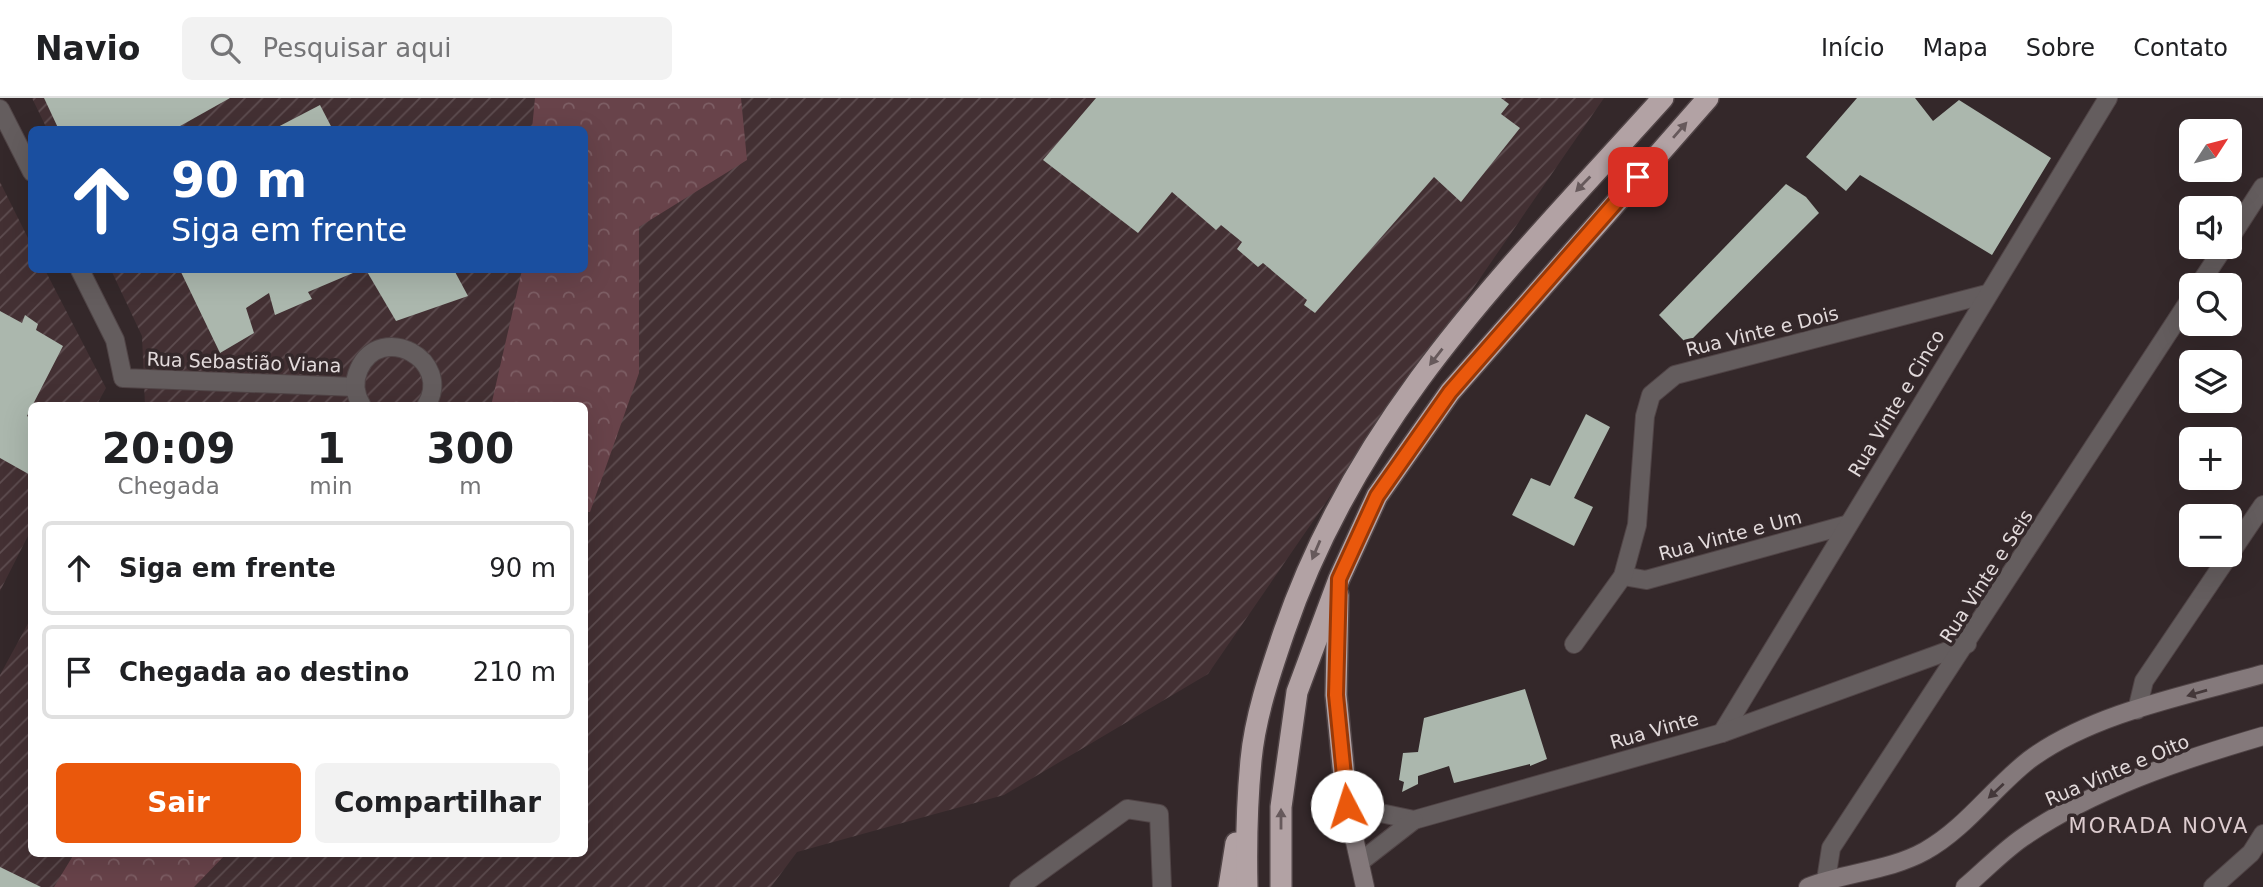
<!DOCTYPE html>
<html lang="pt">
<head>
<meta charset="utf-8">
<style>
	body { margin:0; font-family:"DejaVu Sans",sans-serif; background:#f2f2f2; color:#202124; height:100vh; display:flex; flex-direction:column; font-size:26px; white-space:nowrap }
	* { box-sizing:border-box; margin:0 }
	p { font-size:23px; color:#757577 }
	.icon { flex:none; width:38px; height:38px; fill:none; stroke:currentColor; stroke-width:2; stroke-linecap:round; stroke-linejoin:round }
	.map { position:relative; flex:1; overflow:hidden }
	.sheet { position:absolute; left:28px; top:304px; width:560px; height:455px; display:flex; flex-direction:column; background:#fff; border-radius:10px; box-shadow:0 7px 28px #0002 }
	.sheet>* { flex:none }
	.banner { position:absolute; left:28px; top:28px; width:560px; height:147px; border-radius:10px; box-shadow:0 7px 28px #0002; background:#1a4fa0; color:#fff; overflow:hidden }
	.needle { width:46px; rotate:54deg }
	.controls { position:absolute; left:2179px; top:21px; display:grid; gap:14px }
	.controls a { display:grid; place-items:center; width:63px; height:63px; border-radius:10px; background:#fff; box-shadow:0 7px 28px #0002; font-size:35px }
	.pin { position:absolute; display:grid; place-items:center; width:60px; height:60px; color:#fff; margin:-30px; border-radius:14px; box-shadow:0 4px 10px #0006 }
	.me { position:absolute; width:77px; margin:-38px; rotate:355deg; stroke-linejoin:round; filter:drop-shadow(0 0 5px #0008) }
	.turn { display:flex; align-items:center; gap:24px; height:147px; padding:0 28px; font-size:32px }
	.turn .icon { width:91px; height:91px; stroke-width:2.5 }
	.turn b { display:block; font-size:49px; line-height:60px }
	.eta { display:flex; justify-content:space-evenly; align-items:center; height:119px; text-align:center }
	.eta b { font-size:42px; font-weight:600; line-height:49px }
	.cta { display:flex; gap:14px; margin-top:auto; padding:14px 28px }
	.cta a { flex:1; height:80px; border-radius:10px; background:#ea580c; color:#fff; font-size:28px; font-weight:600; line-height:80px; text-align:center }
	.cta a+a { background:#f2f2f2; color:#202124 }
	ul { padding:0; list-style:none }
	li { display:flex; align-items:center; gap:21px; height:94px; margin:0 14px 10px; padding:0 14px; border:4px solid #e0e0e0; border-radius:10px }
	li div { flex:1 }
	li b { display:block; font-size:26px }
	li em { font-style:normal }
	header { display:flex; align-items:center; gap:42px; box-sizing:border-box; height:98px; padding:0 35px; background:#fff; border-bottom:2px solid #e0e0e0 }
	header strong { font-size:33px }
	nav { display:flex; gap:38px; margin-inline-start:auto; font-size:24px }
	.search { width:490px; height:63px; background:#f2f2f2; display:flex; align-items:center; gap:18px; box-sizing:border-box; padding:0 24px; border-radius:10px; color:#757577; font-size:26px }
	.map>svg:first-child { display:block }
	.industrial { fill:url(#industrial-furrows) }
	.forest { fill:url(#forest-crowns) }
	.building { fill:#abb7ad }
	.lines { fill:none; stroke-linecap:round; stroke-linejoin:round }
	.minor-casing { stroke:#504446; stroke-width:20 }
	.secondary-casing { stroke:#504446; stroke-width:20 }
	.motorway-casing { stroke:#504446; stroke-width:24 }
	.minor { stroke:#645d5e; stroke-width:18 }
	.secondary { stroke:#84797b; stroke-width:18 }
	.motorway { stroke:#b2a2a4; stroke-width:21 }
	.oneway { fill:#66595b }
	.oneway2 { fill:#44383a }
	.route-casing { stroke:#983908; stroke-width:18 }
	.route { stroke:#ea580c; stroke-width:12 }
	.labels { text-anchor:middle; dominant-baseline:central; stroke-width:7; stroke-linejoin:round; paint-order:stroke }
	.street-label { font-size:19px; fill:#e2dadb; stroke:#34282a }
	.neighbourhood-label { font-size:21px; letter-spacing:2px; fill:#ddcccf; stroke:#34282a }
</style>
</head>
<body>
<header>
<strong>Navio</strong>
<div class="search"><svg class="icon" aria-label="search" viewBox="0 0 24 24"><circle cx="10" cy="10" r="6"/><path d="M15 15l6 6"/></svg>Pesquisar aqui</div>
<nav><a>Início</a><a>Mapa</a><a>Sobre</a><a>Contato</a></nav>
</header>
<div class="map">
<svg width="2263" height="789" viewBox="0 0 2263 789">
	<defs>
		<pattern id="industrial-furrows" width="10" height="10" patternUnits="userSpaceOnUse" patternTransform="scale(1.75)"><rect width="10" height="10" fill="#433033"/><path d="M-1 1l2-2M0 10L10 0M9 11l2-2" fill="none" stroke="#5e4d50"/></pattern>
		<pattern id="forest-crowns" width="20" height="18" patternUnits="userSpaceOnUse" patternTransform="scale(1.75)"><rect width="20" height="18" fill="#68434a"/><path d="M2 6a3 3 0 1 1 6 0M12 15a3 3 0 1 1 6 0" fill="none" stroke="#7d5e64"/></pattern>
	</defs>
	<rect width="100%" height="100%" fill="#34282a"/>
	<g class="industrial">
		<polygon points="32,0 1604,0 1208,576 1004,697 797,754 771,789 0,789 0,577 31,520 32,756 584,756 584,308 145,308 142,238 111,172 584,172 584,32 47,31"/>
		<polygon points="0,84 31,146 32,172 45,172 106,290 96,308 32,308 31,432 0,493"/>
	</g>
	<g class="forest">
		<polygon points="535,0 741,0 747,62 639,129 639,275 590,414 585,414 584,308 491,308 522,172 584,172 584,32 532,31"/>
		<polygon points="74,756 226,756 194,789 54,789"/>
	</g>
	<g class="building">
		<polygon points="44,0 230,0 173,32 59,32"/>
		<polygon points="1096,0 1501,0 1509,6 1501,16 1520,30 1461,104 1434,79 1315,215 1304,207 1307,202 1263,165 1258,169 1237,151 1242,144 1221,127 1216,132 1172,94 1138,135 1043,62"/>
		<polygon points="1857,0 1915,0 1933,23 1959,2 2051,60 1992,157 1860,77 1846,93 1806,59"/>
		<polygon points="320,7 333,32 272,32"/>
		<polygon points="1786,86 1806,99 1819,115 1687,246 1659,217"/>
		<polygon points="180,172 360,172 308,194 312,201 275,217 269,195 246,210 254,235 220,255"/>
		<polygon points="366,172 454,172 468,198 396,223"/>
		<polygon points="0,213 22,225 25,217 38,226 36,232 63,248 27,318 32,321 32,378 0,360"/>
		<polygon points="1586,316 1610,329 1574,400 1593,409 1574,448 1512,417 1531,380 1550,388"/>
		<polygon points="1525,591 1547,661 1530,668 1530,666 1454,685 1449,668 1418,678 1418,686 1402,694 1404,684 1399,682 1403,655 1418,654 1424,620"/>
		<polygon points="0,769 41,789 0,789"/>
	</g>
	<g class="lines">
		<g class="minor-casing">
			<g id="minor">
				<polyline points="0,11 32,74"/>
				<polyline points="2230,140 2263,89"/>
				<polyline points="80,172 115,242 123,280 355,289"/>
				<polyline points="2199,187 2224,149"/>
				<path d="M 362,308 C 355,297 353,284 359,271 C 381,223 454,262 426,308"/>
				<polyline points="1623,478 1646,482 1846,427"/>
				<polyline points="1574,546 1623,478 1637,427 1645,318 1651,297 1675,277 1987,196"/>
				<polyline points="2137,612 2144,583 2263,407"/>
				<polyline points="1722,635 2108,0"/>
				<polyline points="1347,708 1414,722 1722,635 1967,546"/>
				<polyline points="1360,764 1414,722"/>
				<polyline points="1826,782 1831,750 2191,200"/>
				<polyline points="1019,789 1127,711 1159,716 1162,789"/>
				<polyline points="2213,789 2251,755 2263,736"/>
			</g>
		</g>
		<g class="secondary-casing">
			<g id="secondary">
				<polyline points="1347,708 1365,789"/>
				<path d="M 1808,789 C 1846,774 1889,773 1925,753 C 1965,731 1993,690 2029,662 C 2092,615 2188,597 2263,576"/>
				<path d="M 1965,789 C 1984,773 2002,754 2022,740 C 2092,691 2181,662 2263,638"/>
			</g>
		</g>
		<g class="motorway-casing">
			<g id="motorway">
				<polyline points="1338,497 1336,597 1347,708"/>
				<polyline points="1229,789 1236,745"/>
				<path d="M 1247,789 C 1246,747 1247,704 1251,662 C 1255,619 1270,575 1284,534 C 1359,314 1512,168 1663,0"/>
				<polyline points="1281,789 1281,709 1297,594 1339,481 1377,398 1450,294 1708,0"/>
			</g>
		</g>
		<use href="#minor" class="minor"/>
		<use href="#secondary" class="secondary"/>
		<use href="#motorway" class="motorway"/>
	</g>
	<defs><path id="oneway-solid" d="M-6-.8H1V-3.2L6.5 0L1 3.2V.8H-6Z" transform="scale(1.75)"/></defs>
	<g class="oneway">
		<use href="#oneway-solid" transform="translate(1680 32) rotate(-49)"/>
		<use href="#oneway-solid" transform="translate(1583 86) rotate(134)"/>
		<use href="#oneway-solid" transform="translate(1436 259) rotate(128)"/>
		<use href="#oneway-solid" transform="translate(1316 452) rotate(113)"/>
		<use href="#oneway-solid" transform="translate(1281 721) rotate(-90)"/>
	</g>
	<g class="oneway2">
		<use href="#oneway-solid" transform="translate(2197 595) rotate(164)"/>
		<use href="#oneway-solid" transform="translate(1996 693) rotate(137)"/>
	</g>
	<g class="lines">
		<g class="route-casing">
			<polyline id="route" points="1347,708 1336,597 1339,481 1377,398 1450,294 1638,79"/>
		</g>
		<use href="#route" class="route"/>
	</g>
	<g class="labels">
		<g class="street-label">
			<text transform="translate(1762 233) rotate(-14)">Rua Vinte e Dois</text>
			<text transform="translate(244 264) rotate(2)">Rua Sebastião Viana</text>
			<text transform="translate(1896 305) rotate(-59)">Rua Vinte e Cinco</text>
			<text transform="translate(1730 437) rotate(-15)">Rua Vinte e Um</text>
			<text transform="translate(1986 478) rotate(-57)">Rua Vinte e Seis</text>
			<text transform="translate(1654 632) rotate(-16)">Rua Vinte</text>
			<text transform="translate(2117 672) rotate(-23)">Rua Vinte e Oito</text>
		</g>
		<g class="neighbourhood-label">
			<text x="2159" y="728">MORADA NOVA</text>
		</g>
	</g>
</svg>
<div class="controls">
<a><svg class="needle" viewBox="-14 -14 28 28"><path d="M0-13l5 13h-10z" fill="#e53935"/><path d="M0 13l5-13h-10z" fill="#757577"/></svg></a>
<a><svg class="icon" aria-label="sound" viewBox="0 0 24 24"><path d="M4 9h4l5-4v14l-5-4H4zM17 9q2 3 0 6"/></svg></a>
<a><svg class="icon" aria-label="search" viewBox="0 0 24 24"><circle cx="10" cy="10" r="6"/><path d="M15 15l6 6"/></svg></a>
<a><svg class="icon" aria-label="layers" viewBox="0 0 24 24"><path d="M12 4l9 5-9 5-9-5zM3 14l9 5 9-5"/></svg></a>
<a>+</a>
<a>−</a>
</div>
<div class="pin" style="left:1638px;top:79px;background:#d93025"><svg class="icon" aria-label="arrive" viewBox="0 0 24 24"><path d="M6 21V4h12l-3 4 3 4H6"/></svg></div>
<svg class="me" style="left:1347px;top:708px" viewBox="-20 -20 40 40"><circle r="19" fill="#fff"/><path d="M0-13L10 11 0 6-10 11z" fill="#ea580c"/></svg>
<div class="banner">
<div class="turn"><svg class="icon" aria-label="ahead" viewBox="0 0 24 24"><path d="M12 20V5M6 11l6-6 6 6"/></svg><div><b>90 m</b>Siga em frente</div></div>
</div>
<section class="sheet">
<div class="eta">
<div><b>20:09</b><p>Chegada</p></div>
<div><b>1</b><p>min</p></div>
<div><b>300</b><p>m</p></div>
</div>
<ul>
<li><svg class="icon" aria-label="ahead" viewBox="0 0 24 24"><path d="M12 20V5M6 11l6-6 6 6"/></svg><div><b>Siga em frente</b></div><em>90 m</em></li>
<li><svg class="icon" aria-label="arrive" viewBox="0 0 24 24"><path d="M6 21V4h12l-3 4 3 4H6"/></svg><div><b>Chegada ao destino</b></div><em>210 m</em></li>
</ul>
<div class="cta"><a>Sair</a><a>Compartilhar</a></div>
</section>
</div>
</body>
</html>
